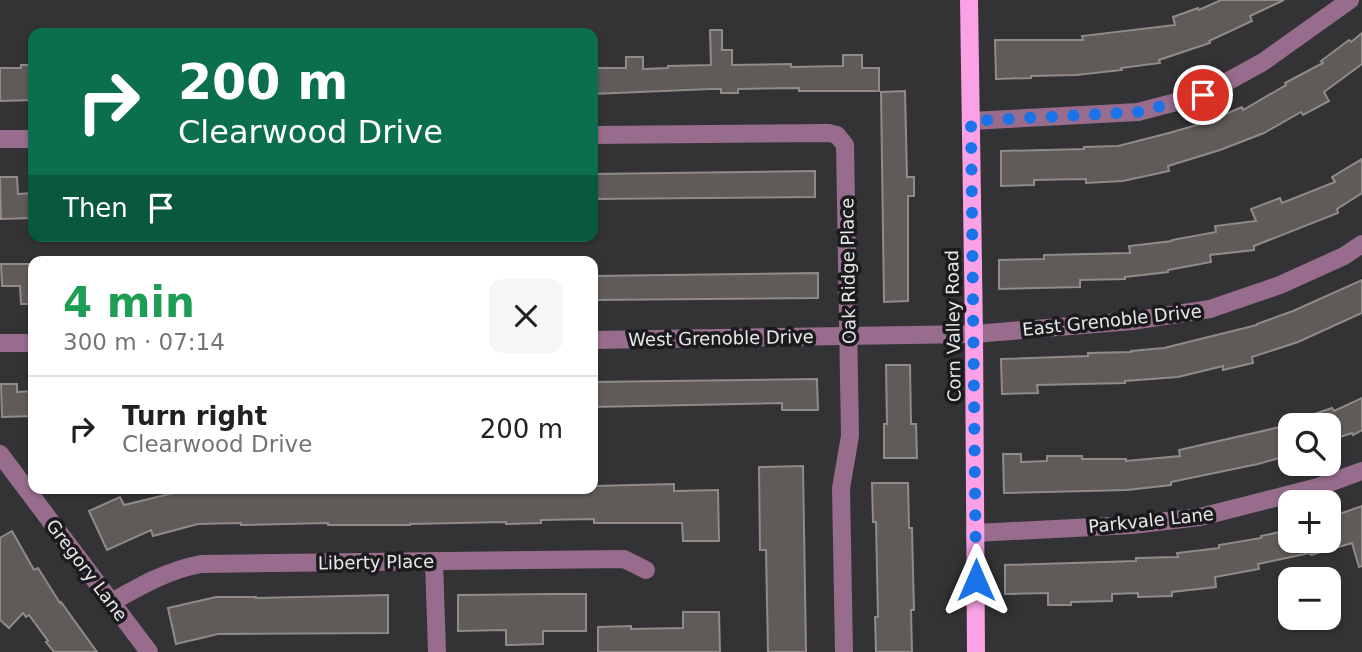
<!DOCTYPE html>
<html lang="en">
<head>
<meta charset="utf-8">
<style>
	body { margin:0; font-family:"DejaVu Sans",sans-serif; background:#f6f6f6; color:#202124; height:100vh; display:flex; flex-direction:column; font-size:26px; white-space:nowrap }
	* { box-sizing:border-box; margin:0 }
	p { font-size:23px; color:#757577 }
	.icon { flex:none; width:38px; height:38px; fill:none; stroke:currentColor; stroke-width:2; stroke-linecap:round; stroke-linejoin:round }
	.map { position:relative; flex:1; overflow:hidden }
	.details { position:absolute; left:28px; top:256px; width:570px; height:238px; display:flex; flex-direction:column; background:#fff; border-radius:14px; box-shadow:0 2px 5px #0004 }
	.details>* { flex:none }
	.top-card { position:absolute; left:28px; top:28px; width:570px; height:214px; border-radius:14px; box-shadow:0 2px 5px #0004; background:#0b6e4f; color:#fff; overflow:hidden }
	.buttons { position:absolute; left:1278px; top:413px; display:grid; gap:14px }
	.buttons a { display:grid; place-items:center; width:63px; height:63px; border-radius:14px; background:#fff; box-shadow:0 2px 5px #0004; font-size:35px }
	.pin { position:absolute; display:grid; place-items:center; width:60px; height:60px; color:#fff; margin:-30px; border:4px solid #fff; border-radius:50%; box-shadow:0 2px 7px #0007 }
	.me { position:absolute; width:77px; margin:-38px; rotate:0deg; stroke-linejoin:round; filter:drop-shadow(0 0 5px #0008) }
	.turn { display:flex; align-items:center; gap:24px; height:147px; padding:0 35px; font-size:32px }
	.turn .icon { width:91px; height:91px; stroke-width:2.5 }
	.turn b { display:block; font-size:49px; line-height:60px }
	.then { display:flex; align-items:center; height:66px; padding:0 35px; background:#0003; gap:14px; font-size:26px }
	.round { display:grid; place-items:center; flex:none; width:74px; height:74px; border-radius:14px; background:#f6f6f6 }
	.summary { display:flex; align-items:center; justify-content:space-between; height:119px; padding:0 35px }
	h1 { font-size:42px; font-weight:600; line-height:52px; color:#1e9e55 }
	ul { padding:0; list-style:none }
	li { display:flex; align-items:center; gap:21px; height:105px; padding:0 35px; border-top:2px solid #e0e0e0 }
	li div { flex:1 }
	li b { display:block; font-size:26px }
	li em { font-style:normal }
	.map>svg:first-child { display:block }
	.building { fill:#605b59; stroke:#908b88; stroke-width:2 }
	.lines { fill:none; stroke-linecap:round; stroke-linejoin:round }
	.minor { stroke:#976c8c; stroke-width:18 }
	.major { stroke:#fba2e6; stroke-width:18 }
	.route { stroke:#1a73e8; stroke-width:12; stroke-dasharray:0 21.6 }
	.labels { text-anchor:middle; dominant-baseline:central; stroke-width:7; stroke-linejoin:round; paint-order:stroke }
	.street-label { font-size:18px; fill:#e8e7e9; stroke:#1b1a1c }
</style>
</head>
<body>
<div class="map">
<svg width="1362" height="652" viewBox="0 0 1362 652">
	<rect width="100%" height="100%" fill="#333235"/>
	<g class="building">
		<polygon points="1221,0 1284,0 1250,16 1252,21 1209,41 1210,43 1159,60 1160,63 1121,68 1122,70 1076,75 1031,76 1031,78 996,79 995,40 1083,40 1082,36 1175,25 1173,17 1198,8 1199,10"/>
		<polygon points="710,30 722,30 722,50 732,50 732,65 791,64 791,67 843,66 843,55 862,55 862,68 879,68 879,91 799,91 799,88 738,89 738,93 721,93 721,89 711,89 593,94 593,68 626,68 626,57 643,57 643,69 668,68 668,66 711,65"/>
		<polygon points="1362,33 1362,64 1324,92 1329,101 1303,115 1301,112 1264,133 1220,150 1168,166 1169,171 1123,181 1086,183 1086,179 1034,180 1034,185 1001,186 1001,151 1084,149 1084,147 1118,146 1169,133 1207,122 1242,107 1243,110 1286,85 1285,83 1323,63 1321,61 1349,40 1351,42"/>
		<polygon points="21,65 33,65 33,100 0,101 0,68 21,68"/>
		<polygon points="905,91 907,177 914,177 914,196 908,196 908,301 884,302 881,92"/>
		<polygon points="1362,159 1362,193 1337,209 1338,213 1254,246 1254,250 1210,255 1211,262 1168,270 1168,272 1125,277 1125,279 1080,280 1080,287 999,289 999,260 1044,259 1044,255 1130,253 1129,246 1172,241 1172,240 1216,232 1215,226 1256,221 1251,209 1280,198 1282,203 1335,182 1332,177"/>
		<polygon points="815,171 815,197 593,199 593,174"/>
		<polygon points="0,177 17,177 18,194 33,193 33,218 1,219"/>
		<polygon points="1,264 33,264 33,304 21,304 20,286 2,286"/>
		<polygon points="818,273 818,298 593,300 593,276"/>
		<polygon points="1362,280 1362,313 1298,342 1252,357 1253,363 1223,370 1223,366 1178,377 1125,381 1125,383 1037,385 1038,393 1002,394 1001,359 1088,356 1088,353 1131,352 1131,351 1164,348 1257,325 1257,324 1293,311"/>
		<polygon points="886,365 910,365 911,424 916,424 917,458 884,458 884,424 887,424"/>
		<polygon points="817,379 818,410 782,410 782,403 593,407 593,382"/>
		<polygon points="1,384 17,384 17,392 33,391 33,416 2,417"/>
		<polygon points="1362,398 1362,430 1353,435 1352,433 1328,441 1328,425 1290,425 1290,455 1258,464 1171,482 1171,485 1127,490 1004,493 1003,454 1021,454 1021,462 1047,461 1047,456 1082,456 1082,459 1126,459 1126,461 1180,456 1179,450 1289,425 1288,423 1332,408 1334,411"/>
		<polygon points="803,466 806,652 768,652 766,550 760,550 759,467"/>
		<polygon points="872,483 908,483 909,528 912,528 913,572 914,610 911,610 912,652 876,652 875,617 878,617 876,522 873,522"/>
		<polygon points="674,484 674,491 718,490 719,541 683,541 682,523 594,523 594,519 541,520 541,523 506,524 506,522 410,524 410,525 328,525 328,523 241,525 241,523 198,524 153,536 151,530 107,550 89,511 120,497 124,505 190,489 594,488 594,486"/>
		<polygon points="1362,506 1362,566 1359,567 1352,543 1311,555 1310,553 1258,564 1259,569 1215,577 1216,587 1172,592 1172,596 1138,597 1138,593 1112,594 1112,601 1071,602 1071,605 1048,605 1048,593 1005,594 1005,565 1136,561 1136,558 1178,557 1177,553 1219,548 1219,545 1261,538 1261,536 1290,530 1290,541 1328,541 1328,518"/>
		<polygon points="12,531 34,570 38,568 60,603 61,602 97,652 54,652 46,642 48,641 29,615 26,617 23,613 9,628 0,620 0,538"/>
		<polygon points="550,594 586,594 586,631 543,631 543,644 506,645 506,630 458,631 458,595"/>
		<polygon points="388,595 388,633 218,634 176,644 168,608 216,597 256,597 256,598"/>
		<polygon points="683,612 719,612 720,652 598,652 598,627 631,626 631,629 683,628"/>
	</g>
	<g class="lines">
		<g class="minor">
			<polyline points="971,121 1138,112 1203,95 1263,62 1350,0"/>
			<polyline points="593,135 829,133 837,135 845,145 850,436 841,488 844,652"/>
			<polyline points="0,139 33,139"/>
			<polyline points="593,340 974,334 1132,321 1210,309 1280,285 1344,256 1362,244"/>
			<polyline points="0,343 33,343"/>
			<polyline points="0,454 149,652"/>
			<polyline points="975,533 1132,525 1200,517 1318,487 1362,471"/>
			<polyline points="434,561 437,652"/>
			<path d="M 112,602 C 140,586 168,570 201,564 L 624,559 L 646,570"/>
		</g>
		<polyline class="major" points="969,0 974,334 976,652"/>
	</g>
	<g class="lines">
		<polyline class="route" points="976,580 971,121 1138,112 1203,95"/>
	</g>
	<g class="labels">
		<g class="street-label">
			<text transform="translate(848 271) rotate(-91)">Oak Ridge Place</text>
			<text transform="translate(1112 320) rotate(-6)">East Grenoble Drive</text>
			<text transform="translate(953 326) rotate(-91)">Corn Valley Road</text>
			<text transform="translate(721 338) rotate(-1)">West Grenoble Drive</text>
			<text transform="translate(1151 520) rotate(-6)">Parkvale Lane</text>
			<text transform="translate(376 562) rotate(-1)">Liberty Place</text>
			<text transform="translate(87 570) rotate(53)">Gregory Lane</text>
		</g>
	</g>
</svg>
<div class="buttons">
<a><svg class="icon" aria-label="search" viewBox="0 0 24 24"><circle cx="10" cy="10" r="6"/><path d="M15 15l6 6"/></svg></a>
<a>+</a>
<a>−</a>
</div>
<div class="pin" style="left:1203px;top:95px;background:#d93025"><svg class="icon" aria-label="arrive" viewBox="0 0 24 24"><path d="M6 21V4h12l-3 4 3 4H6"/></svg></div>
<svg class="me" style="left:976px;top:580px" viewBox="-20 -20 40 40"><path d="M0-17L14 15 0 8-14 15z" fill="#1a73e8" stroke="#fff" stroke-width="4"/></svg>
<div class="top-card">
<div class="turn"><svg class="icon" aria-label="right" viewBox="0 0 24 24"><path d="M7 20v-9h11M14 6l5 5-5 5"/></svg><div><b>200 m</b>Clearwood Drive</div></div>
<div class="then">Then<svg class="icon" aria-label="arrive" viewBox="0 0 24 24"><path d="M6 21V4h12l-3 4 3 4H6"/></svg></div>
</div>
<section class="details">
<div class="summary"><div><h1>4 min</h1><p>300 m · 07:14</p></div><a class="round"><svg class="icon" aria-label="close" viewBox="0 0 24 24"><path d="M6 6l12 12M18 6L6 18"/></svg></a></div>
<ul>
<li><svg class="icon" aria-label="right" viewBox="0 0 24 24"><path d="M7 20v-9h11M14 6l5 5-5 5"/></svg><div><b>Turn right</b><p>Clearwood Drive</p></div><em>200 m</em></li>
</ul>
</section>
</div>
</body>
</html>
